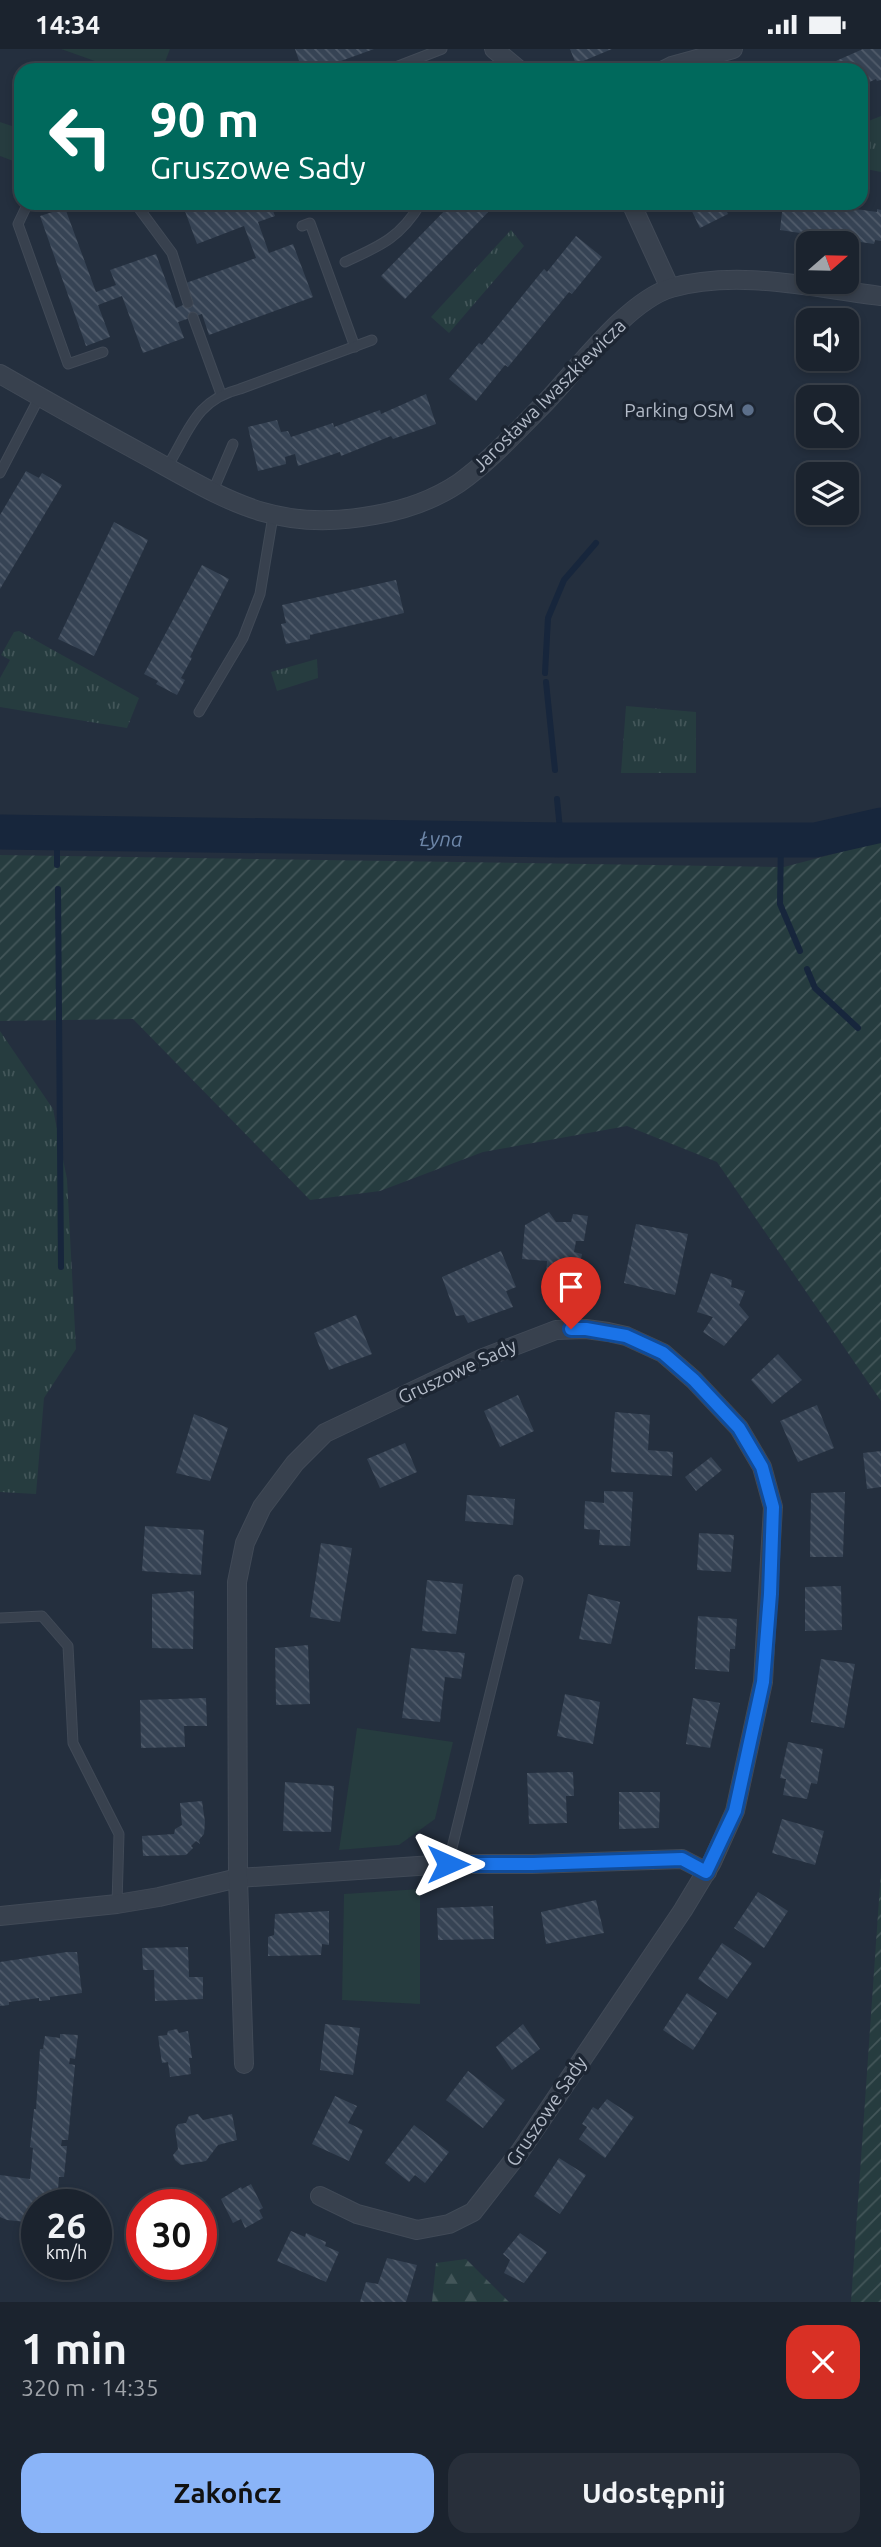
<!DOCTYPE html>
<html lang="pl">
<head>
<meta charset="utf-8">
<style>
	body { margin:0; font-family:Ubuntu,sans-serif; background:#282f3a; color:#f1f3f6; height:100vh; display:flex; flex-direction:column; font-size:26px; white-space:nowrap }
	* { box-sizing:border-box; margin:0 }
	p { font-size:23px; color:#a0a4aa }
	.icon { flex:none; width:38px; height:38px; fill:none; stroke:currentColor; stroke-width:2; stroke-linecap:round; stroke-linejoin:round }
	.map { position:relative; height:2253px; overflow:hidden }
	.sheet { display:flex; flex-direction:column; background:#1b232e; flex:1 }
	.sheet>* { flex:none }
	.guide { position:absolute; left:14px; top:14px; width:854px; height:147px; border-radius:21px; box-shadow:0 4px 10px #0003,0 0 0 2px #39404a; background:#00695c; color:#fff; overflow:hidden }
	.needle { width:46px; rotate:70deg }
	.buttons { position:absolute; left:796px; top:182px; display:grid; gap:14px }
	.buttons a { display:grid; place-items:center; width:63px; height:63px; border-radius:14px; background:#1b232e; box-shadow:0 4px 10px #0003,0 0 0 2px #39404a; font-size:35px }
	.speed { position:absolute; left:21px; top:2140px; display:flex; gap:14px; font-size:35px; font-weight:700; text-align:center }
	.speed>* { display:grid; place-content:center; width:91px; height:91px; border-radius:50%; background:#1b232e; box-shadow:0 4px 10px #0003,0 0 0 2px #39404a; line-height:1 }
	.speed small { font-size:18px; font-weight:400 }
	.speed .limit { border:10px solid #d22; background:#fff; color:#111 }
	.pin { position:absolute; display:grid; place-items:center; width:60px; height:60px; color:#fff; margin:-72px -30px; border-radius:50% 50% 50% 0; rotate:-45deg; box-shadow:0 0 7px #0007 }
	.pin .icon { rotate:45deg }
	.me { position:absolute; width:77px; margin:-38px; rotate:90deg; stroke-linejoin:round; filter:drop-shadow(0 0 5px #0008) }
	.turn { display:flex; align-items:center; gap:24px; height:147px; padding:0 21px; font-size:32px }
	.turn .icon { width:91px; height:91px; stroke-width:2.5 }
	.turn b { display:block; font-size:49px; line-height:60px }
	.round { display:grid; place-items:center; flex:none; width:74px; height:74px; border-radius:21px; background:#282f3a }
	.overview { display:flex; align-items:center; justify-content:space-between; height:119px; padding:0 21px }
	h1 { font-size:42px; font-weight:600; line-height:52px }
	.primary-button { display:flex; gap:14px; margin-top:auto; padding:14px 21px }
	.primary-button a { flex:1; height:80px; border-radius:21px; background:#8ab4f8; color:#111; font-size:28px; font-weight:600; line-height:80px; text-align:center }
	.primary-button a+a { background:#282f3a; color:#f1f3f6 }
	.status { display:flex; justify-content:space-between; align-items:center; height:49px; padding:0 35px; background:#1b232e; direction:ltr }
	.status svg { height:19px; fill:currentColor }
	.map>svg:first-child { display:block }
	.grass { fill:#263c3f }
	.forest { fill:url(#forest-firs) }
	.park { fill:url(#park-tufts) }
	.garden { fill:url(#garden-furrows) }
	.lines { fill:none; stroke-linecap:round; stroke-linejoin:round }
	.stream { stroke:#17263c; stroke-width:6 }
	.river { stroke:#17263c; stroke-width:35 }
	.building { fill:url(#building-back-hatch) }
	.lane-casing { stroke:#414a57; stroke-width:11 }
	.street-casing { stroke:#414a57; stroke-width:20 }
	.lane { stroke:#38414e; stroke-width:9 }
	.street { stroke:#38414e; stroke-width:18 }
	.route-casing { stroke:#114b97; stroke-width:18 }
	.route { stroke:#1a73e8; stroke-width:12 }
	.service-dot { fill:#5c6f8a; stroke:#1d2633; stroke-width:2.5 }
	.labels { text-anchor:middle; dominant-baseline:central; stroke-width:7; stroke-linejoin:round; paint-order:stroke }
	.street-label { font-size:19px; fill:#b4bcc9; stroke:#1d2633 }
	.poi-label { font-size:19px; fill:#b4bcc9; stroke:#1d2633; text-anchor:end }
	.water-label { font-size:21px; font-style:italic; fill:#6d86a8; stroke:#1d2633 }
</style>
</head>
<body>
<div class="status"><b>14:34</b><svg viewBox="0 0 49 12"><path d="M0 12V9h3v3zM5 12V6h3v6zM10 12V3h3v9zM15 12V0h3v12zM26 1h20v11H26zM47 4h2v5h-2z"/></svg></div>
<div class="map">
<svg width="881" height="2253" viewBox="0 0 881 2253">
	<defs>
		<pattern id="forest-firs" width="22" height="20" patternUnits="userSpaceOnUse" patternTransform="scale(1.75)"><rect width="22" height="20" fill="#263c3f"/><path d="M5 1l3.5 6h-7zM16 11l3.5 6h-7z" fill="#435659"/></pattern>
		<pattern id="park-tufts" width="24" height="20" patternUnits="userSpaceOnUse" patternTransform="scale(1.75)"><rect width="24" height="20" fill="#263c3f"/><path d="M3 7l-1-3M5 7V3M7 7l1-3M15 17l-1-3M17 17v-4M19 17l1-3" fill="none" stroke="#435659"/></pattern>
		<pattern id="garden-furrows" width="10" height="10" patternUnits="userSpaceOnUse" patternTransform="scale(1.75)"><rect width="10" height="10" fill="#263c3f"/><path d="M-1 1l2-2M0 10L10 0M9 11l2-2" fill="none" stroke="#435659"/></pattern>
		<pattern id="building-back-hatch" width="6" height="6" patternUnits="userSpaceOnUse" patternTransform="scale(1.75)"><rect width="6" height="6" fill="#364354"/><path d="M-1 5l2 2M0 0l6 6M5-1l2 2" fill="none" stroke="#515c6b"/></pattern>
	</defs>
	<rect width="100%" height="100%" fill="#242f3e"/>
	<g class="grass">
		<polygon points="61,0 170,0 162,21 120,21"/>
		<polygon points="0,73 21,80 21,88 13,112 0,107"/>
		<polygon points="357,1679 453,1693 435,1770 399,1796 339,1801"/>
		<polygon points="420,1840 420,1955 342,1951 344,1845"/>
	</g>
	<polygon class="forest" points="466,2210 509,2253 432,2253 436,2214"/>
	<g class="park">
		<polygon points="881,67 881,123 861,119 861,75"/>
		<polygon points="511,181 524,197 449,284 431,268"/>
		<polygon points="19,582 139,649 127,679 0,658 0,629 10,611 1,606 14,583"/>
		<polygon points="317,610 318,629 277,642 271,623"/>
		<polygon points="626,657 696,663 696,724 621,724"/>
		<polygon points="0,982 53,1060 67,1130 76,1300 44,1349 36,1445 0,1443"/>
	</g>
	<g class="garden">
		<polygon points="881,789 881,1352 717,1113 627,1077 483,1103 380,1142 310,1151 133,970 0,972 0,806 784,818 856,799"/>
		<polygon points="881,1822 881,2253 851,2253"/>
	</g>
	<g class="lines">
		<g class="stream">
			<polyline points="545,624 548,569 564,531 596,494"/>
			<polyline points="546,633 555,721"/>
			<polyline points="557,750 561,791"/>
			<polyline points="57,783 57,816"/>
			<polyline points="781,791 780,855 800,902"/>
			<polyline points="58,840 61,1218"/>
			<polyline points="807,920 815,939 858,979"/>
		</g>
		<path class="river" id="s1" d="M 0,783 L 561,791 L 815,791 L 881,776"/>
	</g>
	<g class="building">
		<polygon points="295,0 374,0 316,21 302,21"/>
		<polygon points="570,0 612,0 576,15"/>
		<polygon points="863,0 881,0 881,31 877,32 876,30 861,37 861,21 804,21 825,12 827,16"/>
		<polygon points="182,154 270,154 275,167 258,173 269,204 293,195 313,248 209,286 202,265 178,273 184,289 143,304 122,247 98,256 110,288 86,297 40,167 65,159 96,243 116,236 110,221 156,205 176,259 193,252 186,234 256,209 244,177 197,195"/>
		<polygon points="452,154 484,154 491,160 405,250 381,227"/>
		<polygon points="688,154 723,154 728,165 700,179"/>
		<polygon points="783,154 813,154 877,163 877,160 881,161 881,192 875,191 874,195 780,181"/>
		<polygon points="576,187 602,208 572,245 569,243 508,318 505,316 476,352 449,330 479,294 482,296 544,220 547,223"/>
		<polygon points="426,345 436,375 393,390 391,387 341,407 340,403 298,417 295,405 285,408 286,415 258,422 248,378 277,371 281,383 288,382 291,388 333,374 334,378 380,361 381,365"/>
		<polygon points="26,422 39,429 42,424 62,436 0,540 0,466"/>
		<polygon points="114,473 148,491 94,607 58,590"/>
		<polygon points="202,516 229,530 190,608 192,609 181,629 185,631 177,646 156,635 158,632 144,625"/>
		<polygon points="396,531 404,564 310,586 310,590 286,595 281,575 286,574 282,556"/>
		<polygon points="549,1163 556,1173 571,1173 573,1165 588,1167 584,1192 576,1192 574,1203 582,1205 577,1233 546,1232 547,1212 522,1210 525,1176"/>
		<polygon points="636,1175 688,1185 675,1246 624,1234"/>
		<polygon points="501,1202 516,1238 506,1242 513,1258 468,1274 464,1266 456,1267 442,1228"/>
		<polygon points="711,1224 732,1231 731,1238 745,1242 739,1256 749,1268 724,1297 703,1283 713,1268 697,1263"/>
		<polygon points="356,1266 372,1305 329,1321 314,1284"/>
		<polygon points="778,1305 802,1331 772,1355 751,1331"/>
		<polygon points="518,1346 534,1382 500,1398 484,1362"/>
		<polygon points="817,1356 834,1399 798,1413 780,1372"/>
		<polygon points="615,1363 650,1366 648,1401 673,1403 672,1427 611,1423"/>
		<polygon points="194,1365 228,1379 210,1432 176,1424"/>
		<polygon points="405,1394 417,1423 380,1439 367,1410"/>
		<polygon points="881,1402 881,1438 867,1440 863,1404"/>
		<polygon points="711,1408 722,1421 696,1442 685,1428"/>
		<polygon points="604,1442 633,1443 630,1497 599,1496 600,1481 584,1480 585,1452 604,1454"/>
		<polygon points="845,1443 843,1508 810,1508 811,1444"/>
		<polygon points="467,1446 515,1450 513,1476 465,1472"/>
		<polygon points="145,1477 204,1481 201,1526 142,1522"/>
		<polygon points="699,1484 734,1486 731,1523 697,1521"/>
		<polygon points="321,1494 352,1499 340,1573 310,1568"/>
		<polygon points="427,1531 463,1535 456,1585 422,1582"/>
		<polygon points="841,1537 842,1581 805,1582 805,1538"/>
		<polygon points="194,1542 193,1600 152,1599 152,1545"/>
		<polygon points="588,1545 620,1553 611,1595 579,1590"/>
		<polygon points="698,1567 737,1570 735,1600 730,1600 729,1623 695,1620"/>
		<polygon points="308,1596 310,1655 276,1656 275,1599"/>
		<polygon points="411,1599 465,1604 461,1630 445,1628 440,1673 402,1669"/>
		<polygon points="821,1610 855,1615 844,1679 811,1673"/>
		<polygon points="565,1645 600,1653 593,1695 557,1687"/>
		<polygon points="206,1649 207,1677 184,1677 185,1698 141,1699 140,1651"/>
		<polygon points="693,1649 720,1654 710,1699 686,1695"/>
		<polygon points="788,1693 823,1700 817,1735 811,1734 807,1750 783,1746 786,1730 780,1729"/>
		<polygon points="573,1723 574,1747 566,1747 567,1774 529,1775 527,1724"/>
		<polygon points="285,1733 334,1737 331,1783 283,1782"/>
		<polygon points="619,1743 660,1743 659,1779 619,1780"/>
		<polygon points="202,1752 205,1773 204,1785 199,1791 200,1795 196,1792 191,1797 193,1799 186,1806 143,1807 142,1787 174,1785 175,1780 182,1776 180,1754"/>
		<polygon points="782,1770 824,1782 815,1816 772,1804"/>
		<polygon points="758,1843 788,1862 764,1899 734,1879"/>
		<polygon points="596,1851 604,1884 546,1895 541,1863"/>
		<polygon points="493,1857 494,1890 438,1891 437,1859"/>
		<polygon points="329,1862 329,1896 322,1895 321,1906 268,1907 268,1888 274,1886 275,1865"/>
		<polygon points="722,1894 752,1914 727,1950 698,1930"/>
		<polygon points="188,1898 189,1928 203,1928 203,1950 155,1952 154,1921 143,1921 142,1899"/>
		<polygon points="67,1903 77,1903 82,1944 50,1948 50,1951 39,1952 39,1949 9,1953 9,1956 0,1957 0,1913"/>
		<polygon points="687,1944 717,1964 693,2001 663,1981"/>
		<polygon points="325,1975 360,1979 353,2026 320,2021"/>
		<polygon points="523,1975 540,2000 512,2021 496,1998"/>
		<polygon points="177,1980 179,1984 188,1982 192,2009 189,2009 191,2025 170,2028 168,2013 162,2014 158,1987 167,1986 168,1982"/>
		<polygon points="60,1985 78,1986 75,2010 70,2009 69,2015 75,2016 68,2091 62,2091 61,2097 67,2097 64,2128 59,2128 58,2141 62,2142 61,2156 37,2156 37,2174 7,2171 0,2168 0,2126 30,2130 33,2099 30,2098 34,2060 36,2060 40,2000 43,2000 45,1987 60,1989"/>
		<polygon points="468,2022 505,2051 483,2079 446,2051"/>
		<polygon points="335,2047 357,2057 348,2074 363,2081 349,2112 312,2095"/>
		<polygon points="607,2050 634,2068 605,2109 579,2090 587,2078 582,2075 593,2058 598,2061"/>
		<polygon points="198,2065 203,2071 232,2065 237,2091 218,2096 206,2112 181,2116 175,2111 173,2106 178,2100 175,2080 178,2075 186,2074 189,2067"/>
		<polygon points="414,2076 449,2103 425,2134 415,2126 409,2133 385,2114"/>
		<polygon points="559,2109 586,2126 560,2165 534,2147"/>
		<polygon points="251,2135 263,2159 259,2161 263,2169 245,2179 241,2170 233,2174 221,2150 241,2138 242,2140"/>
		<polygon points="291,2182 305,2188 306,2184 326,2193 325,2197 339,2203 326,2233 277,2212"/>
		<polygon points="520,2184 547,2203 524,2234 504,2224 510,2211 503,2205"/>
		<polygon points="387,2209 417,2216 406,2253 360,2253 366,2233 378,2235"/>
	</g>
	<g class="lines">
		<g class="lane-casing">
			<g id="lane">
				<polyline points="388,21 442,0"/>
				<polyline points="28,154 18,175 68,315 103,303"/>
				<polyline points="135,154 172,204 188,254"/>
				<polyline points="302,177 310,174 355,298"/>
				<path d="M 345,213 C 380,197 400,189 421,154"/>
				<polyline points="193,268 221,345"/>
				<path d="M 167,418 C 189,383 195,351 240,340 L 372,291"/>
				<polyline points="0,424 40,347"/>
				<polyline points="212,444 233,395"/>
				<polyline points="199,663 243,589 260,545 273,467"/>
				<polyline points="0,1569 42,1567 68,1597 73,1694 119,1785 117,1855"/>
				<polyline points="448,1815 518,1531"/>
			</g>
		</g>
		<g class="street-casing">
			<g id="street">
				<polyline points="494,0 519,21"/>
				<polyline points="664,21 672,17 733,0"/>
				<polyline points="631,154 670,239"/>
				<path d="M 0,325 C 47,352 95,379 143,405 C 227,451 275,485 375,466 C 404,461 435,450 459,434 C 491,411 516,383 544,355 C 576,322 627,252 671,239 C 738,220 814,239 881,247"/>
				<polyline points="0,1867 117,1855 159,1848 238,1829 448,1815 533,1815 682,1810 707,1823"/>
				<polyline points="244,2015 238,1829 237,1533 245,1494 262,1458 295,1414 325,1384 483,1309 556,1281 586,1280 608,1283 626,1287 663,1304 694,1331 739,1379 762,1418 773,1458 763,1633 735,1762 712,1813 683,1861 519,2104 473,2163 449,2175 417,2181 357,2165 320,2147"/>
			</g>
		</g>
		<use href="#lane" class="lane"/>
		<use href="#street" class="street"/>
	</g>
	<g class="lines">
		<g class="route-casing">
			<polyline id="route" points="448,1815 533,1815 682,1810 706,1823 735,1762 763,1633 770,1545 773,1458 762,1418 739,1379 694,1331 663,1304 626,1287 586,1280 571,1280"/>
		</g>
		<use href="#route" class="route"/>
	</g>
	<circle class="service-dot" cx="748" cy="361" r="7"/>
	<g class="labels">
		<g class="street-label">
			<text transform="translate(549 346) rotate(-45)">Jarosława Iwaszkiewicza</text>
			<text transform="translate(457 1322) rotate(-25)">Gruszowe Sady</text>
			<text transform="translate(546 2062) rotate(-56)">Gruszowe Sady</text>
		</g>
		<g class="poi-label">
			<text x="734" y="361">Parking OSM</text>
		</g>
		<g class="water-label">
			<text stroke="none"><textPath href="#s1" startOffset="441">Łyna</textPath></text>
		</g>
	</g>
</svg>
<div class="buttons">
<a><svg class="needle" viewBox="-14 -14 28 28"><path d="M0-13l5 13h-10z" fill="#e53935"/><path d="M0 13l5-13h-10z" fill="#a0a4aa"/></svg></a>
<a><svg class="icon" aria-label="sound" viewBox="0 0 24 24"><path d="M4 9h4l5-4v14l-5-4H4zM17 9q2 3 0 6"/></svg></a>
<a><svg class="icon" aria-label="search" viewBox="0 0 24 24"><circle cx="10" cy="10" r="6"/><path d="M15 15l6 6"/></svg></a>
<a><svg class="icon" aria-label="layers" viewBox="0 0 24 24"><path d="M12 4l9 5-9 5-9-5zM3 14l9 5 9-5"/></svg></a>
</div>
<div class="speed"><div>26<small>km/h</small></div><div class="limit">30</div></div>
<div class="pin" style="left:571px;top:1280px;background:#d93025"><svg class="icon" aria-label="arrive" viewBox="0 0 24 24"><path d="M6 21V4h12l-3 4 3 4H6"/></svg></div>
<svg class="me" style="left:448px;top:1815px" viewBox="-20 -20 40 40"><path d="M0-17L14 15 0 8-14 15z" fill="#1a73e8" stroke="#fff" stroke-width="4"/></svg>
<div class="guide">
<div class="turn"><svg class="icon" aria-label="left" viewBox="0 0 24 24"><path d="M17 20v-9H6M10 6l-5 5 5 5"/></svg><div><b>90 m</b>Gruszowe Sady</div></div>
</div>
</div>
<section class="sheet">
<div class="overview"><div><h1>1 min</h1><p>320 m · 14:35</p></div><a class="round" style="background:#d93025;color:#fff"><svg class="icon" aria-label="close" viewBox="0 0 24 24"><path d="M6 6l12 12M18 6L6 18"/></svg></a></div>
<div class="primary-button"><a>Zakończ</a><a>Udostępnij</a></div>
</section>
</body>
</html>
